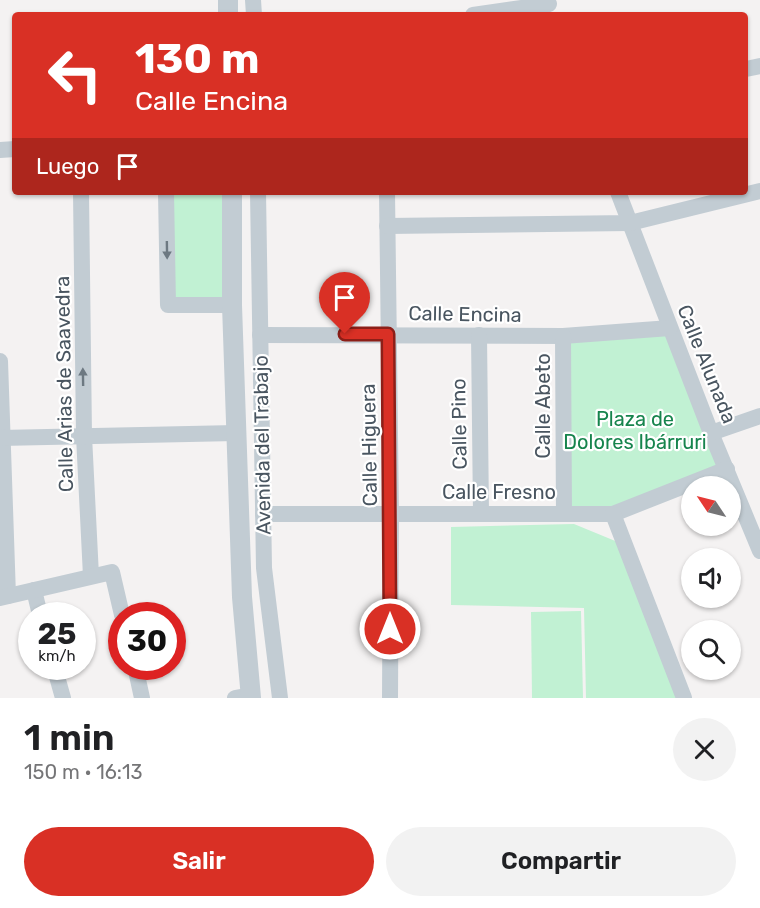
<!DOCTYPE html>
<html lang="es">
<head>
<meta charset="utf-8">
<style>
	body { margin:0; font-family:Rubik,sans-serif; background:#f2f2f2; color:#202124; height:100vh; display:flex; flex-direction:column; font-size:22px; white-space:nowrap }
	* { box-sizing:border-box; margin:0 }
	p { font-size:20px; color:#757577 }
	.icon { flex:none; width:33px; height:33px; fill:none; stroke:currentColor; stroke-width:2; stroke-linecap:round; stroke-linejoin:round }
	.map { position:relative; height:698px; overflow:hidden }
	.panel { display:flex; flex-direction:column; background:#fff; flex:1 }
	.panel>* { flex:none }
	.top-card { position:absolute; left:12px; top:12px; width:736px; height:183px; border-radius:6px; box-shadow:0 2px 4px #0004; background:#d93025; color:#fff; overflow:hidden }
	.needle { width:39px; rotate:305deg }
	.controls { position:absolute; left:681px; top:476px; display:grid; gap:12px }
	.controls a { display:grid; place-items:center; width:60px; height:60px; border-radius:50%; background:#fff; box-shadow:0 2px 4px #0004; font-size:30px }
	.speed { position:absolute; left:18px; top:602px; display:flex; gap:12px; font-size:30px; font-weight:700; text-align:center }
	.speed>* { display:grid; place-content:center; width:78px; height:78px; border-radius:50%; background:#fff; box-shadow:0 2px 4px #0004; line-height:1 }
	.speed small { font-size:15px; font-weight:400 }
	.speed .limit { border:9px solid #d22; background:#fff; color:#111 }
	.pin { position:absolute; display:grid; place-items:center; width:51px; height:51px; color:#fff; margin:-62px -26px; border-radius:50% 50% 50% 0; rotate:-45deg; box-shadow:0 0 6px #0007 }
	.pin .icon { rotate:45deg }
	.me { position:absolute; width:66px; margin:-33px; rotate:0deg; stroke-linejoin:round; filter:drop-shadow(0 0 4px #0008) }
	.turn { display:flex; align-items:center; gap:21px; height:126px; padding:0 24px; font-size:27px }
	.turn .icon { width:78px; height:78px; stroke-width:2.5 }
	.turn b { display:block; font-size:42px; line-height:51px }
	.then { display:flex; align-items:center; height:57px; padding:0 24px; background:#0003; gap:12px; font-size:22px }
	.round { display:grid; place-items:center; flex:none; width:63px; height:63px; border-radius:32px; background:#f2f2f2 }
	.head { display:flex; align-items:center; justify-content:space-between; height:102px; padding:0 24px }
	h1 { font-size:36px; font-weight:600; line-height:45px }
	.button { display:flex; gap:12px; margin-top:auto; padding:12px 24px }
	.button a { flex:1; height:69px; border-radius:36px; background:#d93025; color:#fff; font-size:24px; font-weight:600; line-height:69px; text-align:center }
	.button a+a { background:#f2f2f2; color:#202124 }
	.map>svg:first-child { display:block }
	.green { fill:#c1f1d3 }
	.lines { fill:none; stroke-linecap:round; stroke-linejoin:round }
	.minor { stroke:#c2ccd3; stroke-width:16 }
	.tertiary { stroke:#c2ccd3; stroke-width:20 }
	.oneway { fill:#6d7982 }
	.route-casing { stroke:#8d1f18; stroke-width:15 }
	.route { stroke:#d93025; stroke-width:10 }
	.labels { text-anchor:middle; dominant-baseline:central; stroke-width:4.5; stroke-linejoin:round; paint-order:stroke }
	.street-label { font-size:20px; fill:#495560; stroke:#fff }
	.park-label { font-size:20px; fill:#16844d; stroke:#fff }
</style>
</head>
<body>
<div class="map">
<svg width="760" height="698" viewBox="0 0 760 698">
	<rect width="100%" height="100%" fill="#f4f2f2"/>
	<g class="green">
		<polygon points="166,192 232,192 232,305 168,305"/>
		<polygon points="670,328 727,469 613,514 564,513 563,336"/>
		<polygon points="574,524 625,545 684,698 586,698 584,608 451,605 451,527"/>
		<polygon points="581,611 583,698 532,698 531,612"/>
	</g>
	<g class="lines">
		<g class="minor">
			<polyline points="253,0 254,15"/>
			<polyline points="473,15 549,4"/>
			<polyline points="746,69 760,66"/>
			<polyline points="0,150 15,149"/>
			<polyline points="81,192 84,436 91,576"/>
			<polyline points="166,192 168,305 232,305"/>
			<polyline points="258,192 264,568 280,698"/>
			<polyline points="387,192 391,514 390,698"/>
			<polyline points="618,192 711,433 760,551"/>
			<polyline points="387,226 630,223 760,191"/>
			<polyline points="260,335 563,336 670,328"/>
			<polyline points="479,335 481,514"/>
			<polyline points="563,336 564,513"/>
			<polyline points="0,361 8,596"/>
			<polyline points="711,433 760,416"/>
			<polyline points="0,438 236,433"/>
			<polyline points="263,514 613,514 727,469"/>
			<polyline points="613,514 684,698"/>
			<polyline points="34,590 40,615"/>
			<polyline points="0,598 112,572 122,615"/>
			<polyline points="54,666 63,698"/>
			<polyline points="135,666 142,698"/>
			<polyline points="235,698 251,695"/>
		</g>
		<g class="tertiary">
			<polyline points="228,0 228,15"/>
			<polyline points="232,192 232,305 242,597 251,698"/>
		</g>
	</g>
	<defs><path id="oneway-solid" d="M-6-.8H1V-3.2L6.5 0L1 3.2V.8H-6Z" transform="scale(1.5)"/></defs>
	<g class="oneway">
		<use href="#oneway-solid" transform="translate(167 250) rotate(89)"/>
		<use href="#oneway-solid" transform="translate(83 377) rotate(-91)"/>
	</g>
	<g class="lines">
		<g class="route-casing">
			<polyline id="route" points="345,334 388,334 390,629"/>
		</g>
		<use href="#route" class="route"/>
	</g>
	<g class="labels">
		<g class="street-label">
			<text transform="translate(465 314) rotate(1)">Calle Encina</text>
			<text transform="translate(707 364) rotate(68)">Calle Alunada</text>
			<text transform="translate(64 384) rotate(-91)">Calle Arias de Saavedra</text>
			<text transform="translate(543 406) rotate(-90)">Calle Abeto</text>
			<text transform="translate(459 424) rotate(-91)">Calle Pino</text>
			<text transform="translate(262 445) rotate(-91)">Avenida del Trabajo</text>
			<text transform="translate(369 445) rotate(-91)">Calle Higuera</text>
			<text x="499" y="492">Calle Fresno</text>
		</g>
		<g class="park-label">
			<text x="635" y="419">Plaza de<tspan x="635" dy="23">Dolores Ibárruri</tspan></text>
		</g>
	</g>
</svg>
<div class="controls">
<a><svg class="needle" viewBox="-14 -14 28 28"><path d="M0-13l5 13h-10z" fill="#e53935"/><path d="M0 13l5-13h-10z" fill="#757577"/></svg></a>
<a><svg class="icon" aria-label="sound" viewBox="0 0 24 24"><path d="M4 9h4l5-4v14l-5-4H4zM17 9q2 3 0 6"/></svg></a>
<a><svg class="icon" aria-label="search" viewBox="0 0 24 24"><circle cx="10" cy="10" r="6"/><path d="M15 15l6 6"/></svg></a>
</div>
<div class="speed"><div>25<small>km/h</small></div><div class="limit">30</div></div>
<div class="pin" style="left:345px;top:334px;background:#d93025"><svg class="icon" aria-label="arrive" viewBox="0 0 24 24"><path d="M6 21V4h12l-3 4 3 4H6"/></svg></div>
<svg class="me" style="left:390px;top:629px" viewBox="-20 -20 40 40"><circle r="17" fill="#d93025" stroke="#fff" stroke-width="3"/><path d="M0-11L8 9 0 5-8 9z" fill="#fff"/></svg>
<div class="top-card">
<div class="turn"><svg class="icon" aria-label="left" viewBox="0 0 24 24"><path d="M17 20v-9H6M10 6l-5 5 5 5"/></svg><div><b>130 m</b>Calle Encina</div></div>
<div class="then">Luego<svg class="icon" aria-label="arrive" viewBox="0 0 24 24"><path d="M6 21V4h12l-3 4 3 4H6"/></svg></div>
</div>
</div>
<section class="panel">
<div class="head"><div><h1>1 min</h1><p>150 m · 16:13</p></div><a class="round"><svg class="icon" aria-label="close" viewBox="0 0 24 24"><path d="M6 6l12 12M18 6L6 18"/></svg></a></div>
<div class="button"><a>Salir</a><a>Compartir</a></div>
</section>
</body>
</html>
